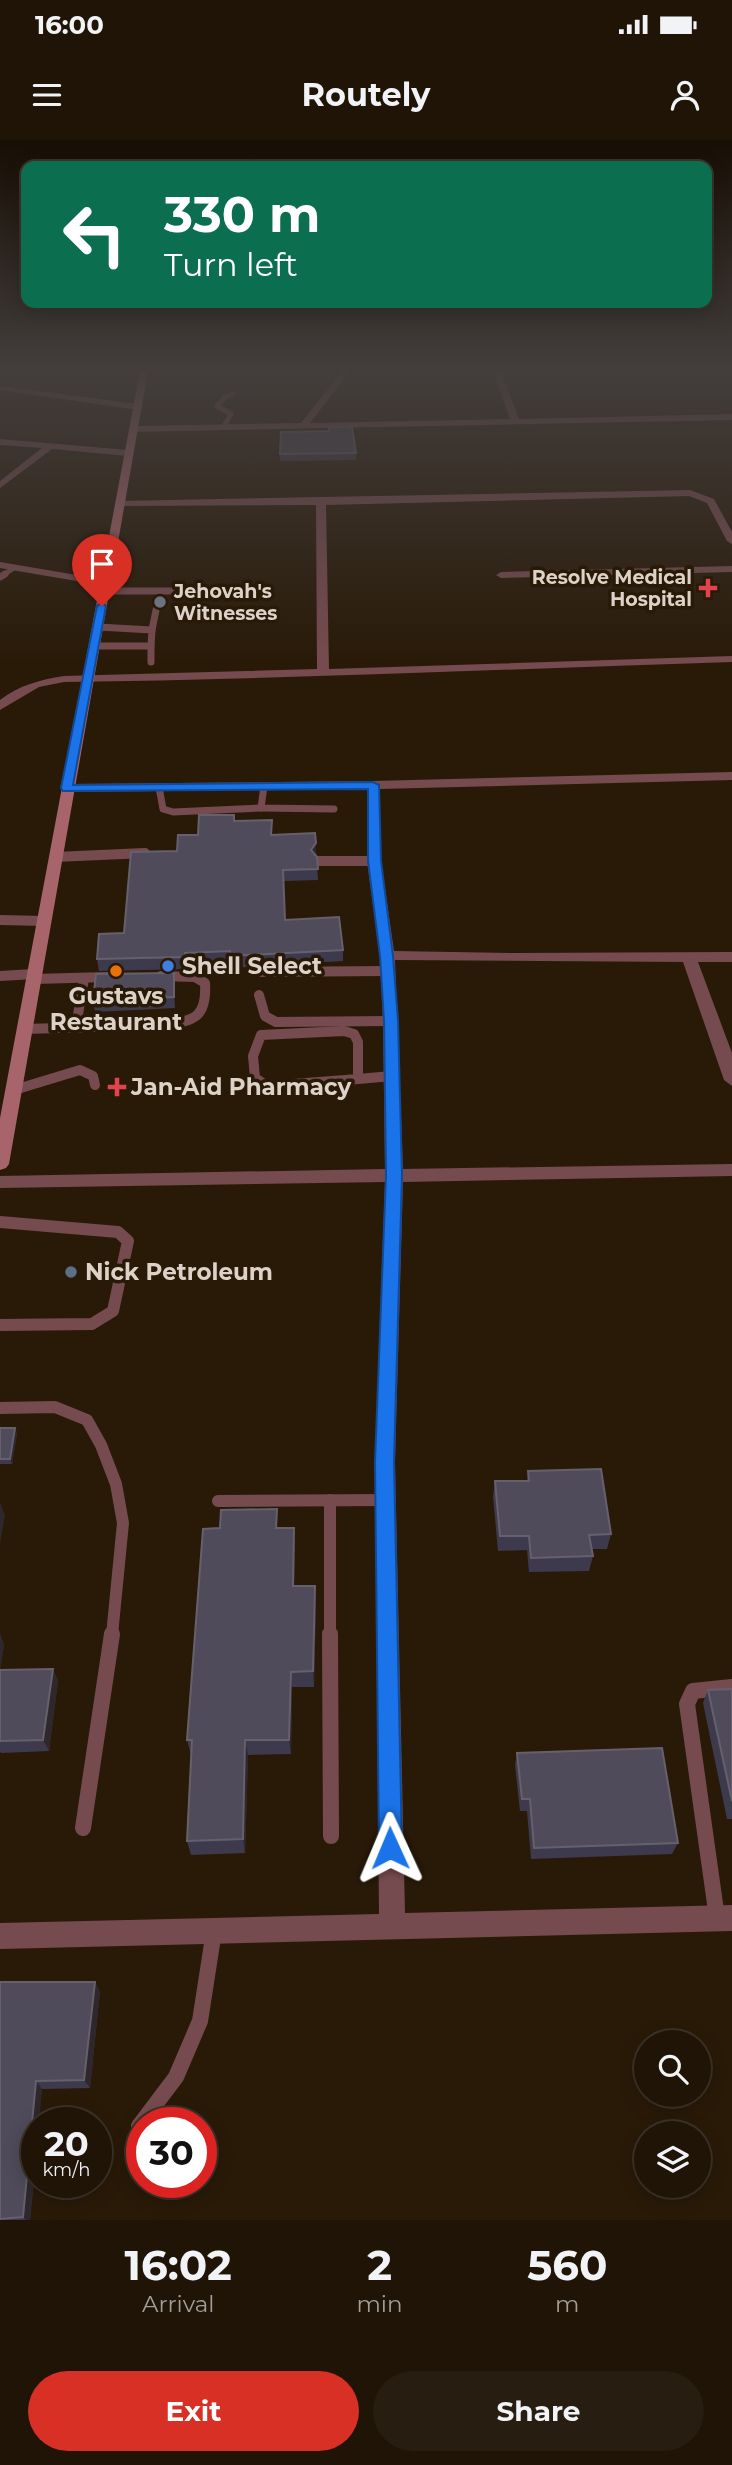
<!DOCTYPE html>
<html lang="en">
<head>
<meta charset="utf-8">
<style>
	body { margin:0; font-family:Montserrat,sans-serif; background:#271d10; color:#f1f3f6; height:100vh; display:flex; flex-direction:column; font-size:26px; white-space:nowrap }
	* { box-sizing:border-box; margin:0 }
	p { font-size:23px; color:#a19e9b }
	.icon { flex:none; width:38px; height:38px; fill:none; stroke:currentColor; stroke-width:2; stroke-linecap:round; stroke-linejoin:round }
	.map { position:relative; height:2080px; overflow:hidden }
	.drawer { display:flex; flex-direction:column; background:#1f1406; flex:1 }
	.drawer>* { flex:none }
	.top-card { position:absolute; left:21px; top:21px; width:691px; height:147px; border-radius:14px; box-shadow:0 4px 18px #0003,0 0 0 2px #3c3328; background:#0b6e4f; color:#fff; overflow:hidden }
	.tools { position:absolute; left:634px; top:1890px; display:grid; gap:14px }
	.tools a { display:grid; place-items:center; width:77px; height:77px; border-radius:50%; background:#1f1406; box-shadow:0 4px 18px #0003,0 0 0 2px #3c3328; font-size:35px }
	.speed { position:absolute; left:21px; top:1967px; display:flex; gap:14px; font-size:35px; font-weight:700; text-align:center }
	.speed>* { display:grid; place-content:center; width:91px; height:91px; border-radius:50%; background:#1f1406; box-shadow:0 4px 18px #0003,0 0 0 2px #3c3328; line-height:1 }
	.speed small { font-size:18px; font-weight:400 }
	.speed .limit { border:10px solid #d22; background:#fff; color:#111 }
	.pin { position:absolute; display:grid; place-items:center; width:60px; height:60px; color:#fff; margin:-72px -30px; border-radius:50% 50% 50% 0; rotate:-45deg; box-shadow:0 0 7px #0007 }
	.pin .icon { rotate:45deg }
	.me { position:absolute; width:77px; margin:-38px; rotate:359deg; stroke-linejoin:round; filter:drop-shadow(0 0 5px #0008) }
	.turn { display:flex; align-items:center; gap:24px; height:147px; padding:0 28px; font-size:32px }
	.turn .icon { width:91px; height:91px; stroke-width:2.5 }
	.turn b { display:block; font-size:49px; line-height:60px }
	.eta { display:flex; justify-content:space-evenly; align-items:center; height:119px; text-align:center }
	.eta b { font-size:42px; font-weight:700; line-height:49px }
	.primary-button { display:flex; gap:14px; margin-top:auto; padding:14px 28px }
	.primary-button a { flex:1; height:80px; border-radius:42px; background:#d93025; color:#fff; font-size:28px; font-weight:700; line-height:80px; text-align:center }
	.primary-button a+a { background:#271d10; color:#f1f3f6 }
	.status { display:flex; justify-content:space-between; align-items:center; height:49px; padding:0 35px; background:#1f1406; direction:ltr }
	.status svg { height:19px; fill:currentColor }
	header { display:flex; justify-content:space-between; align-items:center; height:91px; padding:0 28px; background:#1f1406; font-size:32px; font-weight:700 }
	.map>svg:first-child { display:block }
	.lines { fill:none; stroke-linecap:round; stroke-linejoin:round }
	.lane-far4 { stroke:#764b4f; stroke-width:5 }
	.lane-far3 { stroke:#764b4f; stroke-width:7 }
	.lane-far2 { stroke:#764b4f; stroke-width:10 }
	.lane-far1 { stroke:#764b4f; stroke-width:12 }
	.lane { stroke:#764b4f; stroke-width:16 }
	.street { fill:#764b4f; fill-rule:evenodd }
	.secondary { fill:#a8646b; fill-rule:evenodd }
	.wall { fill:#3e3a4d }
	.shaded-wall { fill:#2e272c }
	.building { fill:#4f4b5a; stroke:#65606b; stroke-width:2 }
	.route { fill:#1a73e8; stroke:#114b97; stroke-width:2 }
	.health-dot { fill:#e0444e; stroke:#291a08; stroke-width:2.5 }
	.worship-dot { fill:#6b7280; stroke:#291a08; stroke-width:2.5 }
	.shop-dot { fill:#3f7fe0; stroke:#291a08; stroke-width:2.5 }
	.food-dot { fill:#e8710a; stroke:#291a08; stroke-width:2.5 }
	.service-dot { fill:#5c6f8a; stroke:#291a08; stroke-width:2.5 }
	.labels { text-anchor:middle; dominant-baseline:central; stroke-width:7; stroke-linejoin:round; paint-order:stroke }
	.far-poi-label { font-size:19px; font-weight:bold; fill:#ddd2c7; stroke:#291a08; text-anchor:end }
	.poi-label { font-size:23px; font-weight:bold; fill:#ddd2c7; stroke:#291a08; text-anchor:start }
</style>
</head>
<body>
<div class="status"><b>16:00</b><svg viewBox="0 0 49 12"><path d="M0 12V9h3v3zM5 12V6h3v6zM10 12V3h3v9zM15 12V0h3v12zM26 1h20v11H26zM47 4h2v5h-2z"/></svg></div>
<header><svg class="icon" aria-label="menu" viewBox="0 0 24 24"><path d="M4 6h16M4 12h16M4 18h16"/></svg>Routely<svg class="icon" aria-label="person" viewBox="0 0 24 24"><circle cx="12" cy="8" r="4"/><path d="M4 21q1-7 8-7t8 7"/></svg></header>
<div class="map">
<svg width="732" height="2080" viewBox="0 0 732 2080">
	<rect width="100%" height="100%" fill="#291a08"/>
	<g class="lines">
		<g class="lane-far4">
			<polyline points="224,286 231,274 217,266 225,257 233,254"/>
			<polyline points="3,435 14,428"/>
		</g>
		<g class="lane-far3">
			<polyline points="0,437 5,434"/>
			<polyline points="104,451 213,451"/>
			<polyline points="152,490 156,470"/>
			<polyline points="95,506 151,506 152,490 98,487"/>
			<polyline points="151,506 151,522"/>
			<polyline points="264,646 261,668 334,669"/>
			<polyline points="159,647 163,669 173,672 261,668"/>
		</g>
		<g class="lane-far2">
			<polyline points="55,717 145,713"/>
			<polyline points="319,721 374,721"/>
			<polyline points="0,780 44,781"/>
			<polyline points="254,832 388,831"/>
			<polyline points="0,836 34,834"/>
			<polyline points="34,839 107,837"/>
			<polyline points="259,855 265,876 276,882 391,881"/>
			<polyline points="76,887 84,838"/>
			<path d="M 25,889 L 164,885 C 195,881 207,877 205,843 L 195,837 L 161,836"/>
			<polygon points="344,891 354,894 358,902 358,939 267,946 255,938 253,916 261,895"/>
			<polyline points="358,939 392,936"/>
			<polyline points="14,950 80,930 93,936 95,945"/>
		</g>
		<g class="lane-far1">
			<polyline points="0,1082 118,1092 128,1101 113,1171 92,1184 0,1185"/>
			<polyline points="0,1268 55,1267 87,1280 101,1305 116,1344 123,1383 112,1495"/>
			<polyline points="330,1360 330,1495"/>
			<polyline points="218,1361 385,1360"/>
		</g>
		<g class="lane">
			<polyline points="330,1494 331,1696"/>
			<polyline points="83,1688 112,1494"/>
			<polyline points="717,1778 687,1564 693,1551 732,1547"/>
			<polyline points="139,1986 176,1937 200,1881 214,1791"/>
		</g>
		<g class="street">
			<polygon points="342,231 350,231 310,283 510,279 493,231 501,231 519,279 732,274 732,280 133,292 129,289 133,286 301,283"/>
			<polygon points="0,246 138,264 142,267 138,270 0,250"/>
			<polygon points="0,299 128,310 132,313 128,316 52,309 0,348 0,341 42,308 0,305"/>
			<path d="M 690,350 L 714,359 L 732,392 L 732,404 L 727,401 L 707,363 L 689,356 L 326,365 L 329,529 L 732,516 L 732,522 C 508,529 287,539 64,542 L 39,547 L 0,570 L 0,560 C 20,545 39,540 64,536 L 317,529 L 316,365 L 120,366 L 117,365 L 117,361 Z"/>
			<polygon points="0,422 106,440 111,443 106,446 0,428"/>
			<polygon points="732,426 732,432 501,438 496,435 501,432"/>
			<polygon points="732,632 732,640 379,649 381,721 394,811 514,813 732,812 732,822 698,822 732,913 732,946 724,940 683,822 395,820 403,1029 732,1024 732,1036 403,1042 395,1322 405,1773 732,1765 732,1791 0,1809 0,1783 379,1774 375,1322 385,1042 0,1048 0,1036 385,1029 383,881 380,815 367,721 367,649 67,652 61,648 67,644 373,641"/>
		</g>
		<polygon class="secondary" points="140,231 148,231 9,1024 6,1028 0,1030 0,978"/>
	</g>
	<g class="wall">
		<polygon points="356,313 356,320 280,321 280,314"/>
		<polygon points="234,675 235,681 272,695 316,714 318,740 284,741 285,780 343,810 343,821 231,828 231,823 186,824 186,829 99,831 97,819 124,793 177,711 198,695"/>
		<polygon points="174,833 175,845 175,868 95,872 93,861"/>
		<polygon points="0,1288 15,1288 17,1293 12,1324 0,1324"/>
		<polygon points="528,1331 611,1394 607,1409 592,1409 593,1416 589,1431 529,1432 527,1410 498,1411 493,1356 495,1341 527,1341"/>
		<polygon points="279,1388 295,1405 294,1446 316,1463 314,1547 292,1547 291,1614 248,1615 245,1713 191,1715 187,1701 191,1615 187,1600"/>
		<polygon points="0,1494 4,1505 0,1530 53,1529 58,1541 49,1611 1,1613 0,1611"/>
		<polygon points="732,1549 732,1679 727,1679 703,1563 708,1550"/>
		<polygon points="517,1613 678,1703 672,1714 531,1719 527,1671 520,1671 515,1625"/>
		<polygon points="0,1842 100,1851 90,1948 42,1949 37,1983 37,2010 30,2080 0,2080"/>
	</g>
	<g class="shaded-wall">
		<polygon points="316,703 316,714 312,722 311,710"/>
		<polygon points="174,833 175,845 175,868 174,857"/>
		<polygon points="15,1288 17,1293 12,1324 10,1319"/>
		<polygon points="0,1362 5,1375 0,1404"/>
		<polygon points="294,1388 295,1405 294,1463 293,1446"/>
		<polygon points="315,1446 316,1463 314,1547 313,1531"/>
		<polygon points="0,1494 4,1505 0,1531"/>
		<polygon points="53,1529 58,1541 49,1611 43,1600"/>
		<polygon points="291,1532 292,1547 291,1614 289,1600"/>
		<polygon points="245,1600 248,1615 245,1713 243,1699"/>
		<polygon points="95,1842 100,1851 90,1948 84,1940"/>
		<polygon points="36,1941 42,1949 39,1983 37,1983 37,2010 30,2080 26,2080 23,2077"/>
	</g>
	<g class="building">
		<polygon points="329,287 352,287 356,313 280,314 281,292 329,291"/>
		<polygon points="199,675 234,675 234,681 272,680 271,695 315,693 316,703 311,710 317,717 318,729 283,730 285,780 339,777 343,810 230,816 230,811 185,813 185,817 97,819 99,794 124,793 131,712 177,711 178,695 198,695"/>
		<polygon points="174,833 174,857 93,861 96,834"/>
		<polygon points="0,1288 15,1288 10,1319 0,1319"/>
		<polygon points="601,1329 611,1394 589,1395 593,1416 531,1418 529,1396 500,1396 495,1341 529,1341 528,1331"/>
		<polygon points="277,1369 276,1388 294,1388 293,1446 315,1446 313,1531 291,1532 289,1600 245,1600 243,1699 187,1701 192,1600 187,1600 203,1389 220,1388 221,1370"/>
		<polygon points="53,1529 43,1600 0,1601 0,1530"/>
		<polygon points="732,1549 732,1661 708,1550"/>
		<polygon points="662,1608 678,1703 534,1708 530,1659 522,1659 517,1613"/>
		<polygon points="0,1842 95,1842 84,1940 36,1941 23,2077 0,2079"/>
	</g>
	<linearGradient id="sky" x2="0" y2="1"><stop stop-color="#170e04"/><stop offset="0.44" stop-color="#433e3d"/><stop offset="1" stop-color="#433e3d" stop-opacity="0"/></linearGradient>
	<rect width="732" height="522" fill="url(#sky)"/>
	<polygon class="route" points="102,463 106,466 73,645 373,642 379,645 381,721 393,816 398,881 402,1035 394,1322 402,1708 399,1716 390,1719 382,1716 379,1708 375,1322 386,1035 384,881 380,816 368,721 368,649 63,651 61,648 97,466"/>
	<g class="health-dot">
		<path d="M704.5 437.5h7v7h7v7h-7v7h-7v-7h-7v-7h7z"/>
		<path d="M113.5 936.5h7v7h7v7h-7v7h-7v-7h-7v-7h7z"/>
	</g>
	<circle class="worship-dot" cx="160" cy="462" r="7"/>
	<circle class="shop-dot" cx="168" cy="826" r="7"/>
	<circle class="food-dot" cx="116" cy="831" r="7"/>
	<circle class="service-dot" cx="71" cy="1132" r="7"/>
	<g class="labels">
		<g class="far-poi-label">
			<text x="692" y="437">Resolve Medical<tspan x="692" dy="22">Hospital</tspan></text>
			<text x="174" y="451" text-anchor="start">Jehovah's<tspan x="174" dy="22">Witnesses</tspan></text>
		</g>
		<g class="poi-label">
			<text x="182" y="826">Shell Select</text>
			<text x="116" y="856" text-anchor="middle">Gustavs<tspan x="116" dy="26">Restaurant</tspan></text>
			<text x="131" y="947">Jan-Aid Pharmacy</text>
			<text x="85" y="1132">Nick Petroleum</text>
		</g>
	</g>
</svg>
<div class="tools">
<a><svg class="icon" aria-label="search" viewBox="0 0 24 24"><circle cx="10" cy="10" r="6"/><path d="M15 15l6 6"/></svg></a>
<a><svg class="icon" aria-label="layers" viewBox="0 0 24 24"><path d="M12 4l9 5-9 5-9-5zM3 14l9 5 9-5"/></svg></a>
</div>
<div class="speed"><div>20<small>km/h</small></div><div class="limit">30</div></div>
<div class="pin" style="left:102px;top:466px;background:#d93025"><svg class="icon" aria-label="arrive" viewBox="0 0 24 24"><path d="M6 21V4h12l-3 4 3 4H6"/></svg></div>
<svg class="me" style="left:390px;top:1708px" viewBox="-20 -20 40 40"><path d="M0-17L14 15 0 8-14 15z" fill="#1a73e8" stroke="#fff" stroke-width="4"/></svg>
<div class="top-card">
<div class="turn"><svg class="icon" aria-label="left" viewBox="0 0 24 24"><path d="M17 20v-9H6M10 6l-5 5 5 5"/></svg><div><b>330 m</b>Turn left</div></div>
</div>
</div>
<section class="drawer">
<div class="eta">
<div><b>16:02</b><p>Arrival</p></div>
<div><b>2</b><p>min</p></div>
<div><b>560</b><p>m</p></div>
</div>
<div class="primary-button"><a>Exit</a><a>Share</a></div>
</section>
</body>
</html>
